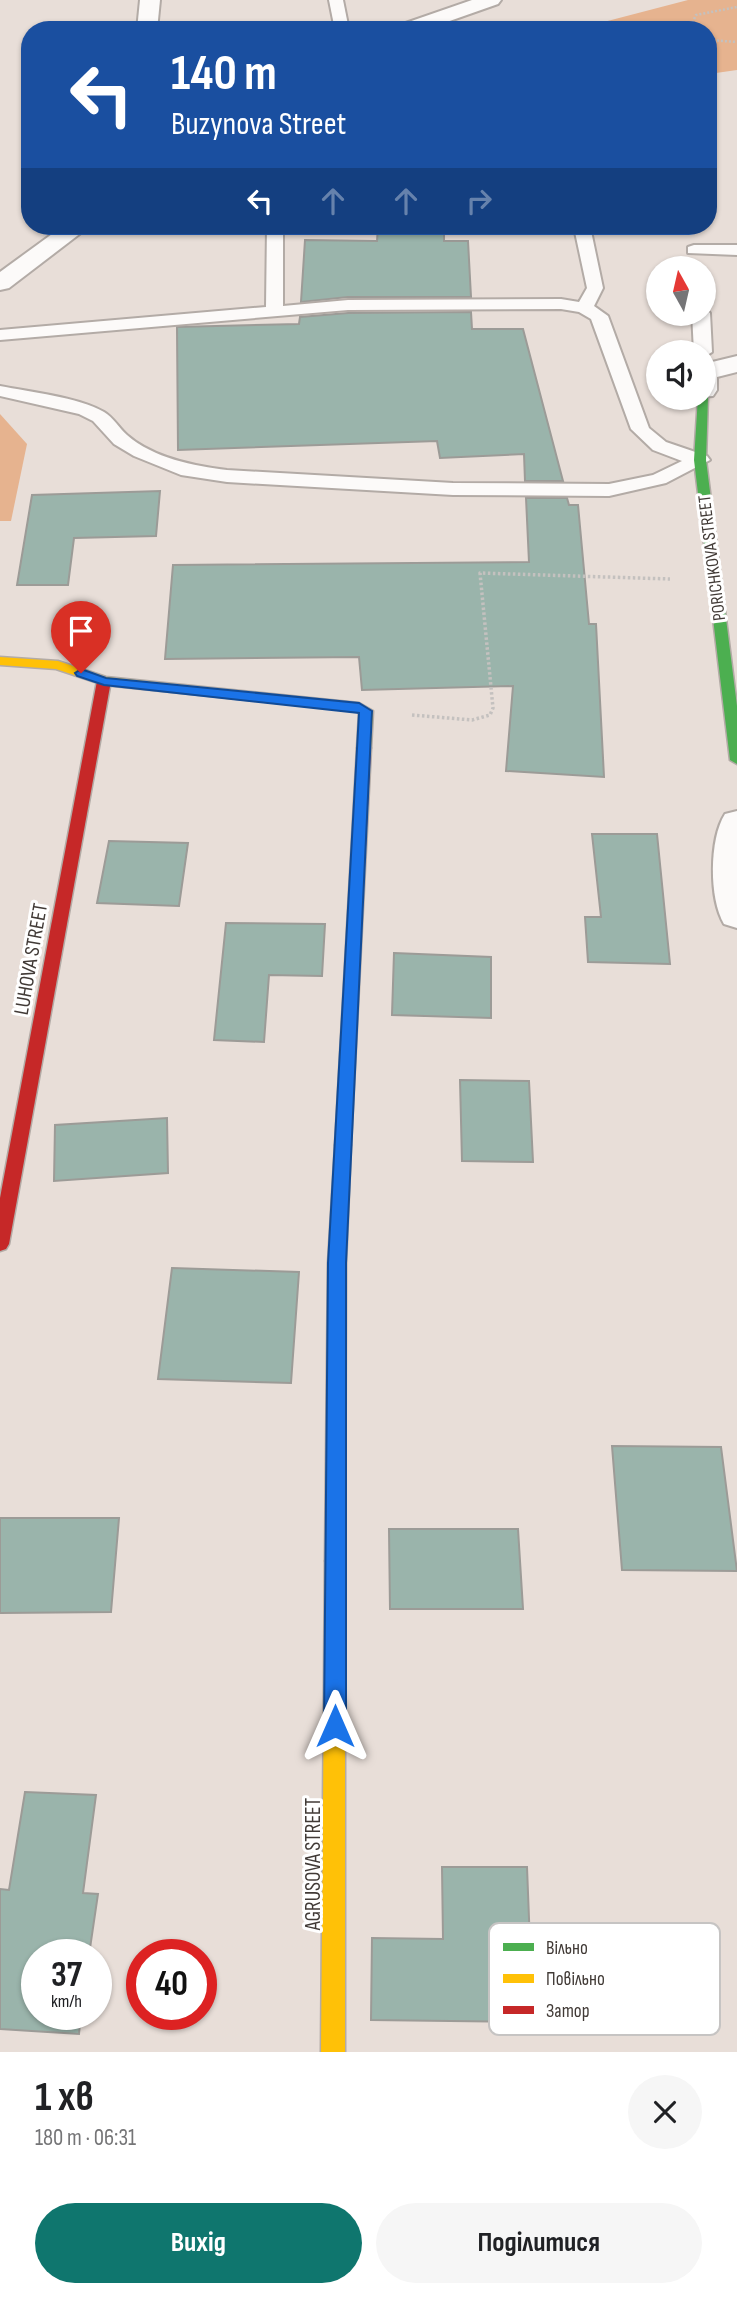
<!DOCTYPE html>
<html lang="uk">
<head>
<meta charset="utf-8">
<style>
	body { margin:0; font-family:"Sofia Sans Condensed",sans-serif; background:#f6f6f6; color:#202124; height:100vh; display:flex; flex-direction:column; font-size:26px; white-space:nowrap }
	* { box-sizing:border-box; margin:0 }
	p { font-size:23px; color:#757577 }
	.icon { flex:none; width:38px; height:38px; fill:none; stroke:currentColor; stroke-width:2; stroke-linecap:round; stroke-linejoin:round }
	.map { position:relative; height:2052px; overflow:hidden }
	.details { display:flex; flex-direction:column; background:#fff; flex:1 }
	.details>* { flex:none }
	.hud { position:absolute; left:21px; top:21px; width:696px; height:214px; border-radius:28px; box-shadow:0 2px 5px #0004; background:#1a4fa0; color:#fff; overflow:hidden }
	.needle { width:46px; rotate:352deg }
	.buttons { position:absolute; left:646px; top:256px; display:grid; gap:14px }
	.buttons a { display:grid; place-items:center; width:70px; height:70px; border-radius:50%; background:#fff; box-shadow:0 2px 5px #0004; font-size:35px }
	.speed { position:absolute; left:21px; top:1939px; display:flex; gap:14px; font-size:35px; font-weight:700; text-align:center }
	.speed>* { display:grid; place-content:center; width:91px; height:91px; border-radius:50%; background:#fff; box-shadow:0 2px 5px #0004; line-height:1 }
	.speed small { font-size:18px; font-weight:400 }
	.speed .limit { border:10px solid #d22; background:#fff; color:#111 }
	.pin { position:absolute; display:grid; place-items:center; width:60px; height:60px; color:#fff; margin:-72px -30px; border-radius:50% 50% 50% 0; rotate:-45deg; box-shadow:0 0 7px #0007 }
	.pin .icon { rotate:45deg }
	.me { position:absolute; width:77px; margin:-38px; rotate:0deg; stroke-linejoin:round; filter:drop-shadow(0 0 5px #0008) }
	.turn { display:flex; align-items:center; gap:24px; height:147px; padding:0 35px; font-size:32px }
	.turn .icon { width:91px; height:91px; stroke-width:2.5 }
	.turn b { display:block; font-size:49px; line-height:60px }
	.lanes { display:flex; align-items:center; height:66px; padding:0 35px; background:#0003; justify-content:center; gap:35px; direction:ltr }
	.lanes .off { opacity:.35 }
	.round { display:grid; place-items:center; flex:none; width:74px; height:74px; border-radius:37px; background:#f6f6f6 }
	.summary { display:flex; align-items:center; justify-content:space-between; height:119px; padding:0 35px }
	h1 { font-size:42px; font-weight:700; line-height:52px }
	.button { display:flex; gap:14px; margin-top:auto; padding:14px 35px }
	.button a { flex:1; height:80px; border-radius:42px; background:#0f766e; color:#fff; font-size:28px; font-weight:700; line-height:80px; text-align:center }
	.button a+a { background:#f6f6f6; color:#202124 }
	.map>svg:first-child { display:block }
	.forest { fill:#e6b38f }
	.building { fill:#9ab4ab; stroke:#9c9b97; stroke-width:2 }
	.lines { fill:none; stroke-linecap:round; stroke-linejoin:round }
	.lane-casing { stroke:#b3aba6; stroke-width:4 }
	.street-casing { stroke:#b3aba6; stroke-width:4 }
	.fast-casing { stroke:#b3aba6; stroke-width:3 }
	.slow-casing { stroke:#b3aba6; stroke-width:3 }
	.jam-casing { stroke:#b3aba6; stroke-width:3 }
	.path-far1 { stroke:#c4c1bf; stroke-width:2.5; stroke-dasharray:2 2; stroke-linecap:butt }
	.path { stroke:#c4c1bf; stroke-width:3.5; stroke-dasharray:2.5 2.5; stroke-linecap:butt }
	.lane { fill:#fcfaf9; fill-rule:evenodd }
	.street { fill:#fcfaf9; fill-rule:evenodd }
	.fast { fill:#4caf50; fill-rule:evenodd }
	.slow { fill:#ffc107; fill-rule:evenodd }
	.jam { fill:#c62828; fill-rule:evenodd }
	.route { fill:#1a73e8; stroke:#114b97; stroke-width:2 }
	.labels { text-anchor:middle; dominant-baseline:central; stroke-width:6; stroke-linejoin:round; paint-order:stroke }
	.far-street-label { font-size:18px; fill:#413a36; stroke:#fff }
	.street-label { font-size:21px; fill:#413a36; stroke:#fff }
	.key { fill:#fff; stroke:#c6c4c3; stroke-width:2 }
	.key-label { font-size:19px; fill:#413a36 }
</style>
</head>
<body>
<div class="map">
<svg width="737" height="2052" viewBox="0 0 737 2052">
	<rect width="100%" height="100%" fill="#e8ded8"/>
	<g class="forest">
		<polygon points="688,0 737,0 737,70 709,74 709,30 573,30"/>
		<polygon points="0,414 27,444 11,521 0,521"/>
	</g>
	<g class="building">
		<polygon points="378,226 444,226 444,241 468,241 471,297 348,297 301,302 305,240 377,241"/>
		<polygon points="471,312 472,329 523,329 563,481 525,481 524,454 440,458 437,441 178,450 177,327 299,324 300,317 348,313"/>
		<polygon points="160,491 156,536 74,538 68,585 17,585 32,495"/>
		<polygon points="526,498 567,498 569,505 578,505 589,624 596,624 604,777 506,771 513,686 362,690 359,657 165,659 173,565 529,562"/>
		<polygon points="592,834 657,834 670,964 588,962 585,917 601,917"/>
		<polygon points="109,841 188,843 179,906 97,903"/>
		<polygon points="226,923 325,924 322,976 269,975 264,1042 214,1040"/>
		<polygon points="394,953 491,957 491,1018 392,1015"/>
		<polygon points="460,1080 529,1081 533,1162 462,1161"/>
		<polygon points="167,1118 168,1173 54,1181 55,1125"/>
		<polygon points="172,1268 299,1272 291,1383 158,1379"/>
		<polygon points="612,1446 721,1447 737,1571 622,1570"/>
		<polygon points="0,1518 119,1518 111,1612 0,1613"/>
		<polygon points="389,1529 518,1529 523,1609 390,1609"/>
		<polygon points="25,1792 96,1795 83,1893 98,1894 89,1955 37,1955 37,2014 81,2014 79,2034 0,2029 0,1889 9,1890"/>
		<polygon points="442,1867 527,1867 533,2022 371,2020 372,1938 443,1939"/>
	</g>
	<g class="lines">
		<g class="lane-casing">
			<g id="lane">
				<polygon points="329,0 343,0 349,30 335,30"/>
				<path d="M 267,226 L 283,226 L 283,306 L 348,300 L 561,299 L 579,302 L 587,288 L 575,232 L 570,226 L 587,226 L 591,231 L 603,288 L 594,306 L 608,316 L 649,428 L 666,442 L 707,456 L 710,460 L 666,483 L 609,496 L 453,495 L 227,482 L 181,475 L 134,456 L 114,444 L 93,421 L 79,414 L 0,396 L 0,386 C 30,392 78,397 104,412 C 113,417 119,428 127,435 C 153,458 194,466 227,470 L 453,483 L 609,484 L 653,475 L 682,461 L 653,450 L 631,429 L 591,319 L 579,312 L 561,309 L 348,310 L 0,340 L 0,330 L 266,307 Z"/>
				<polygon points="694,245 737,245 737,255 688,253 688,247"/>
				<polygon points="704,308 710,313 712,352 704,357 704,352 694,352 692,313 704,313"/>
			</g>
		</g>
		<g class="street-casing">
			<g id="street">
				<polygon points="140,0 160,0 157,30 137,30"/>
				<polygon points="472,0 501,0 498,4 424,30 394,30 397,26"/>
				<polygon points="63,226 90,226 9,288 0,290 0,272"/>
				<polygon points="737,356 737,372 717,377 717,390 713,396 701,397 704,364"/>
				<path d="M 737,811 L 737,928 L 724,924 C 709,899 709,839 725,814 Z"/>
			</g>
		</g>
		<g class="fast-casing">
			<g id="fast">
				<polygon points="704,394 708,397 706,460 737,706 737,764 730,760 694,460 698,397 704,397"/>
				<polygon points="343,1139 349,1140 351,1145 346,1263 345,1561 342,1567 335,1570 328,1567 325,1561 328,1263 335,1145 337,1140"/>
			</g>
		</g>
		<g class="slow-casing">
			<g id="slow">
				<polygon points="0,657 58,661 106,677 359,703 373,711 371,748 364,752 357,748 359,713 356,711 104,685 56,669 0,665"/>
				<polygon points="335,1552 342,1555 345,1561 345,2052 321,2052 325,1561 328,1555"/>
			</g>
		</g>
		<g class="jam-casing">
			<g id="jam">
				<polygon points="104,677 111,681 9,1244 6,1249 0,1251 0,1198 97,681"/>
				<polygon points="364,744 371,748 351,1145 349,1150 337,1150 335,1145 357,748"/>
			</g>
		</g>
		<g class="path-far1">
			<polyline points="689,30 696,15 737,7"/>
			<polyline points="709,40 737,42"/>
		</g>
		<polyline class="path" points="412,715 472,720 490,715 493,708 480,573 670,579"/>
		<use href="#lane" class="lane"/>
		<use href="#street" class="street"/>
		<use href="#fast" class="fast"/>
		<use href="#slow" class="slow"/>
		<use href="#jam" class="jam"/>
	</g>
	<polygon class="route" points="81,669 106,678 359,703 372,711 346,1263 346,1726 342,1733 335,1736 327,1733 324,1726 328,1263 359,713 104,685 77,676 75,673"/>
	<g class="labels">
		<g class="far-street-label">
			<text transform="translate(712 558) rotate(-97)">PORICHKOVA STREET</text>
		</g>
		<g class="street-label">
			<text transform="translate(31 959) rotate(-80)">LUHOVA STREET</text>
			<text transform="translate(313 1864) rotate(-90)">AGRUSOVA STREET</text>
		</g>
	</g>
	<rect x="489" y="1923" width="231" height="112" rx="10" class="key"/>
	<rect x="503" y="1943" width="31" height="8" fill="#4caf50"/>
	<rect x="503" y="1974" width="31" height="9" fill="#ffc107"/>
	<rect x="503" y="2006" width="31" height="8" fill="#c62828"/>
	<g class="key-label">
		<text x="546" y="1954">Вільно</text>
		<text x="546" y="1985">Повільно</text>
		<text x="546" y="2017">Затор</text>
	</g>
</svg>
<div class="buttons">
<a><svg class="needle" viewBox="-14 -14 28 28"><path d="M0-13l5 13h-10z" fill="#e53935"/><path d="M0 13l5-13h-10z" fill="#757577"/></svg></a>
<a><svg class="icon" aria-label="sound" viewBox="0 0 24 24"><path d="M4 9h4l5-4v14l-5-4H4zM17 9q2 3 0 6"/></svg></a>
</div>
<div class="speed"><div>37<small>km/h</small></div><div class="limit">40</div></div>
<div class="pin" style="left:81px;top:673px;background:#d93025"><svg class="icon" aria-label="arrive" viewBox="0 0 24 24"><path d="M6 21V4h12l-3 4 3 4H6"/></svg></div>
<svg class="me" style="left:335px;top:1726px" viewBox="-20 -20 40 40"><path d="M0-17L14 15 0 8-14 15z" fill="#1a73e8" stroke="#fff" stroke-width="4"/></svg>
<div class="hud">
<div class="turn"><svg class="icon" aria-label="left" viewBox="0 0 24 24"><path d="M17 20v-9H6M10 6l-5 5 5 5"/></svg><div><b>140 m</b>Buzynova Street</div></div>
<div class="lanes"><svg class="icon" aria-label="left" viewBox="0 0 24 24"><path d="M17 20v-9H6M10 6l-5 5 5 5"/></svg><svg class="icon off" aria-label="ahead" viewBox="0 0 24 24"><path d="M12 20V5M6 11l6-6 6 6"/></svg><svg class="icon off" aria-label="ahead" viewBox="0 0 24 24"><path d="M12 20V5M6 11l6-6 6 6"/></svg><svg class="icon off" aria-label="right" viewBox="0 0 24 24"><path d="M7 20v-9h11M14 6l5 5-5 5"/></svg></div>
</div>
</div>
<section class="details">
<div class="summary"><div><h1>1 хв</h1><p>180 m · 06:31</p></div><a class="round"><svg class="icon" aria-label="close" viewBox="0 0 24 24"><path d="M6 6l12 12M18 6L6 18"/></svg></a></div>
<div class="button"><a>Вихід</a><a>Поділитися</a></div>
</section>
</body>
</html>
